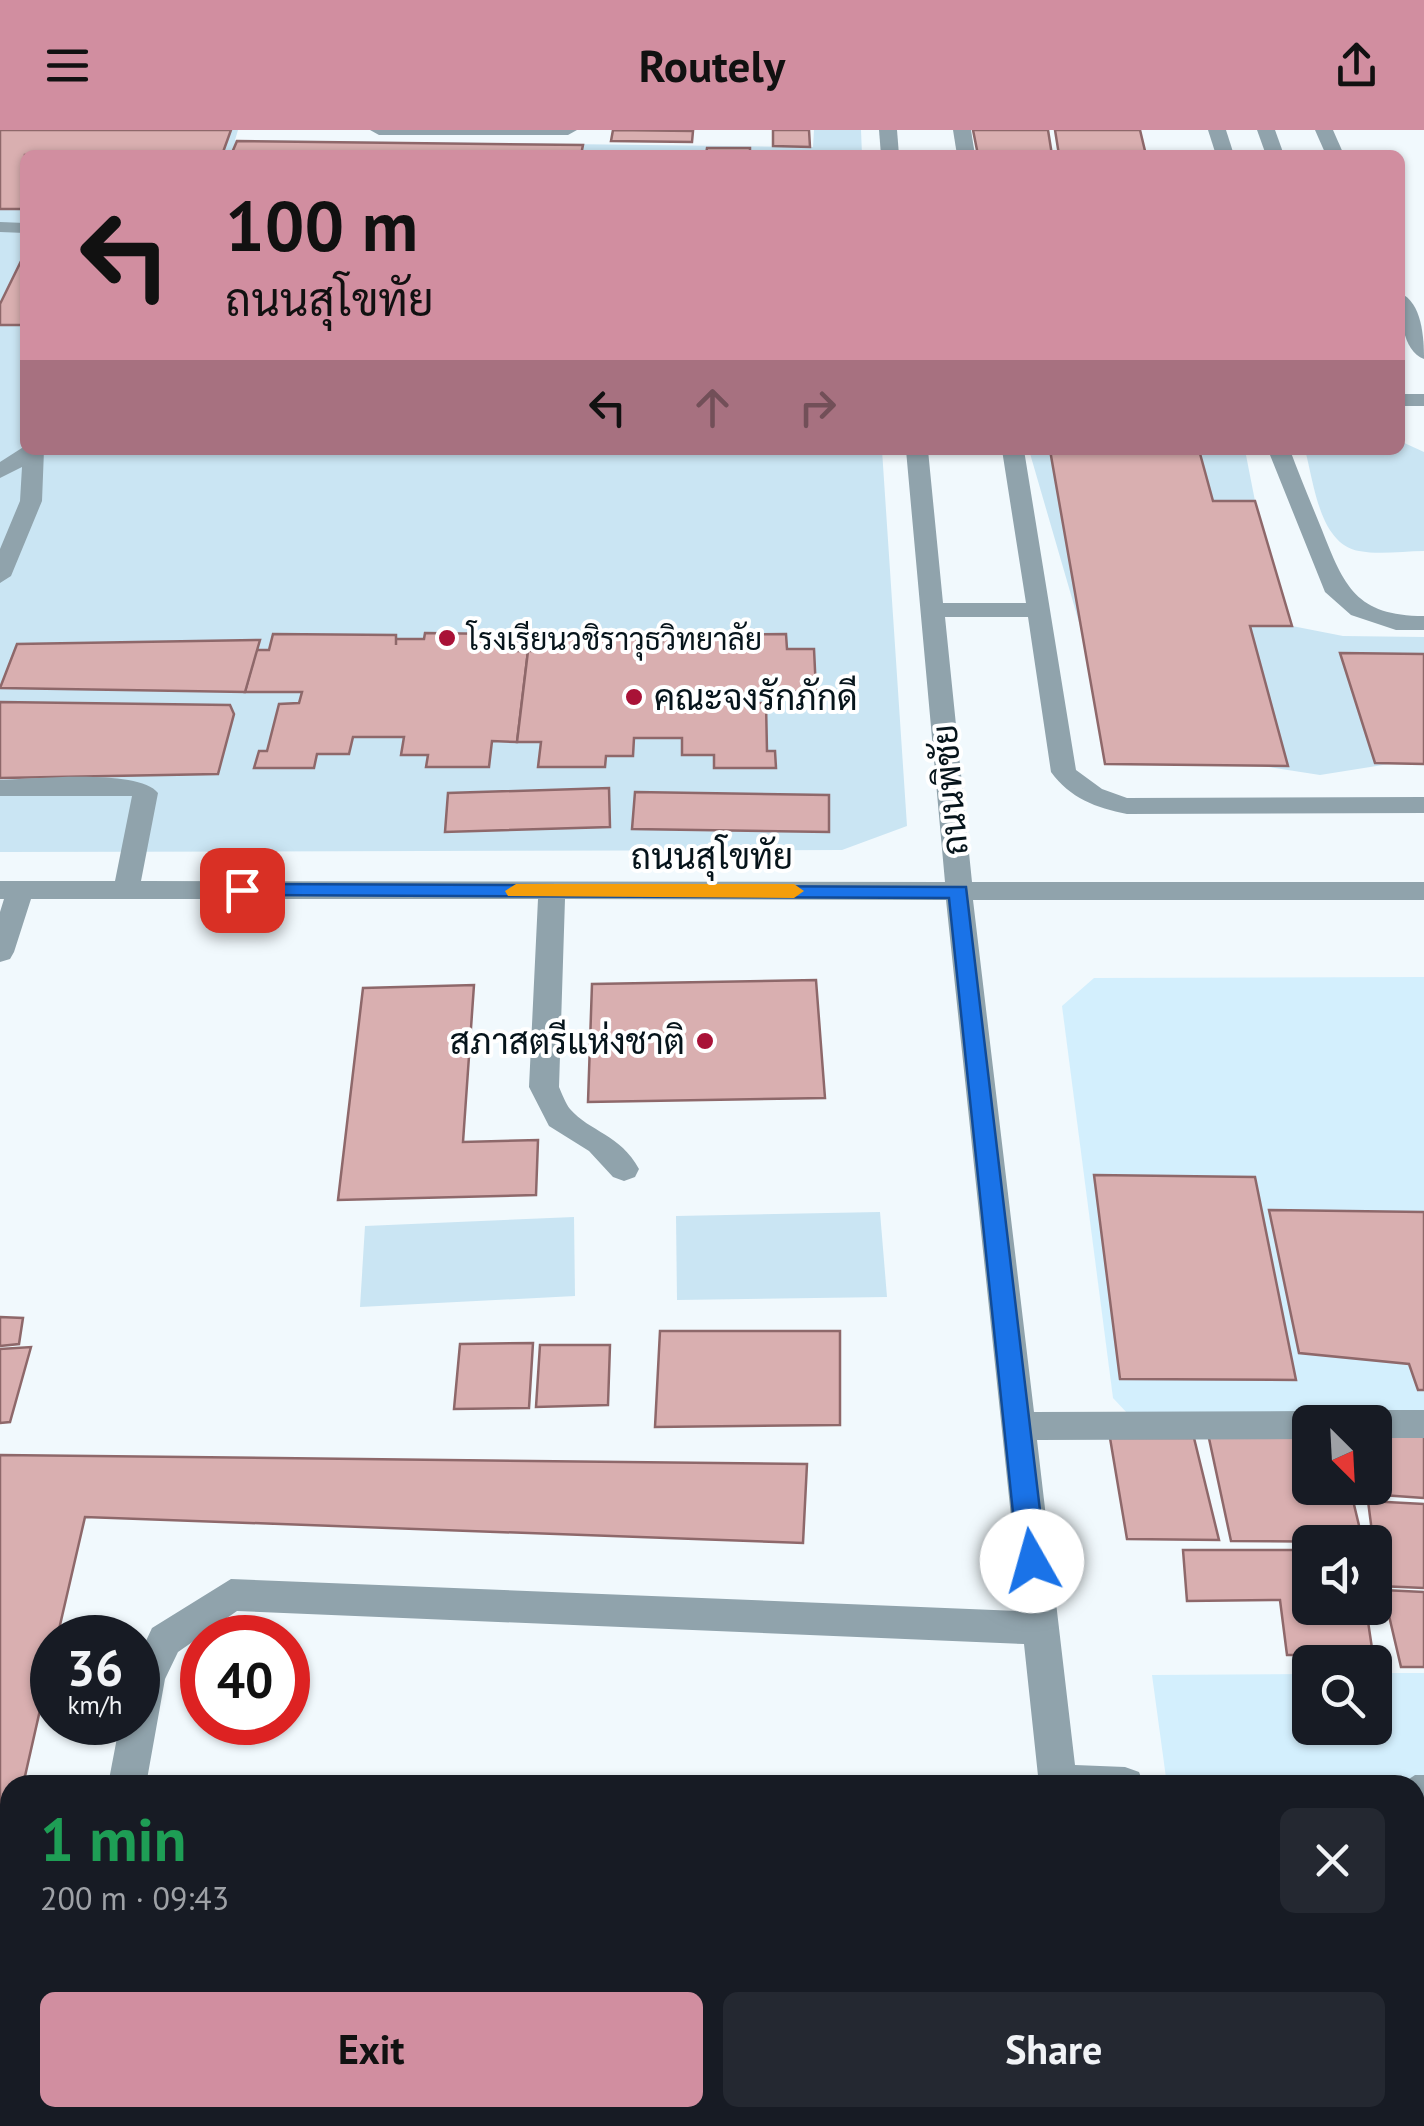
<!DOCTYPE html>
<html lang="en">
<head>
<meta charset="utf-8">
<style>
	body { margin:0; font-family:"PT Sans",Sarabun,sans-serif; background:#242831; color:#f1f3f6; height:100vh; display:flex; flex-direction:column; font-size:38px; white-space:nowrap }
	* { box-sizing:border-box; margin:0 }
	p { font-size:32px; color:#9ea1a6 }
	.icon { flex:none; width:55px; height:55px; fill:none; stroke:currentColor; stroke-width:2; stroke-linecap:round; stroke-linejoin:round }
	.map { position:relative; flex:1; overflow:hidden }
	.sheet { position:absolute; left:0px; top:1645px; width:1425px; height:352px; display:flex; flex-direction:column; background:#171b24; border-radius:30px 30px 0 0; box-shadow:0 2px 8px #0004 }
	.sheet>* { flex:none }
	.hud { position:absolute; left:20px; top:20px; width:1385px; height:305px; border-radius:15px; box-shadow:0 2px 8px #0004; background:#d18ea0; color:#111; overflow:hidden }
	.needle { width:65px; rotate:156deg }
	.fabs { position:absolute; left:1292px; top:1275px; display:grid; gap:20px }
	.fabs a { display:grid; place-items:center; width:100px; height:100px; border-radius:15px; background:#171b24; box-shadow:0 2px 8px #0004; font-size:50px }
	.speed { position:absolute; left:30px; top:1485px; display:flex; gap:20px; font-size:50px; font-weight:700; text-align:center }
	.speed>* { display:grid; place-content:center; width:130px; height:130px; border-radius:50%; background:#171b24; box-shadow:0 2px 8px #0004; line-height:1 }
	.speed small { font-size:25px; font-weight:400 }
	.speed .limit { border:15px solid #d22; background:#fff; color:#111 }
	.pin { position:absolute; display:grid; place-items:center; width:85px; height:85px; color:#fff; margin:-42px; border-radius:20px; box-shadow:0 5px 15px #0006 }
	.me { position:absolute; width:110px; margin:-55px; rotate:353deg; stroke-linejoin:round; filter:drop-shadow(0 0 8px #0008) }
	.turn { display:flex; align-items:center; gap:35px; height:210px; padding:0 40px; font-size:45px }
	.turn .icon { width:130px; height:130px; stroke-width:2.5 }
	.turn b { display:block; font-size:70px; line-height:85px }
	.lanes { display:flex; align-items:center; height:95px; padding:0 40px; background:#0003; justify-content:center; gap:50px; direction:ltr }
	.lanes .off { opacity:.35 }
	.round { display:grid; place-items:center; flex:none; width:105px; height:105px; border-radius:15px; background:#242831 }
	.summary { display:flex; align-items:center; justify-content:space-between; height:170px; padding:0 40px }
	h1 { font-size:60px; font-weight:800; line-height:75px; color:#1e9e55 }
	.action { display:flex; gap:20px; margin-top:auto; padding:20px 40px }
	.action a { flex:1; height:115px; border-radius:15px; background:#d18ea0; color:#111; font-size:40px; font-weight:800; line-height:115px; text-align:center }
	.action a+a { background:#242831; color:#f1f3f6 }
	header { display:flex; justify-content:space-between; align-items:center; height:130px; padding:0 40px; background:#d18ea0; color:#111; font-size:45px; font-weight:800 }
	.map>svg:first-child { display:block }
	.built { fill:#d3effd }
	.green { fill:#cae5f3 }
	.building { fill:#d9afb0; stroke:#8e686a; stroke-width:2.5 }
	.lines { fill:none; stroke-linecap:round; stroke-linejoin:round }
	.minor { fill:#90a3ac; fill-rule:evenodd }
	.route { fill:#1a73e8; stroke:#114b97; stroke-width:2.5 }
	.slow { fill:#f59e0b }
	.poi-dot { fill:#a91237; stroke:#fff; stroke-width:4 }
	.labels { text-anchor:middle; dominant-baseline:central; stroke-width:8; stroke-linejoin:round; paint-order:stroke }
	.far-poi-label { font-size:30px; fill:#06141b; stroke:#fff; text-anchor:start }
	.poi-label { font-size:35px; fill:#06141b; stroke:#fff; text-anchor:start }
	.street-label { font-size:35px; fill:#06141b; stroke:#fff }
</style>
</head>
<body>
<header><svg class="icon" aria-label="menu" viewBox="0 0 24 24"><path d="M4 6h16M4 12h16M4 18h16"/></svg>Routely<svg class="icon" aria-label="share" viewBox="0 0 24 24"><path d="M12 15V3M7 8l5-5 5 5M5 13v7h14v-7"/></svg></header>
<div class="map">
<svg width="1424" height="1996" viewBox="0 0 1424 1996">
	<rect width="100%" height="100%" fill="#f1f9fd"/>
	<g class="built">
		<polygon points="1424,847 1424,1282 1128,1284 1113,1268 1062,876 1094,848"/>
		<polygon points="1375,1543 1424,1543 1424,1996 1213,1996 1212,1988 1415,1988 1415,1655 1167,1655 1152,1545 1310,1544 1310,1598 1375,1598"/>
	</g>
	<g class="green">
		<polygon points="0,0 238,0 235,10 813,17 814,0 861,0 862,25 25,25 25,320 882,320 907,696 842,720 0,722"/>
		<path d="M 1400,311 L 1424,322 L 1424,421 C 1403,421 1380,425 1359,421 C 1319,414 1314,352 1305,320 L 1400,320 Z"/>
		<polygon points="1029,320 1245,320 1255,371 1292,496 1343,506 1424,507 1424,634 1389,634 1320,645 1114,613"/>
		<polygon points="880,1082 887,1167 677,1170 676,1086"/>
		<polygon points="574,1087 575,1166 360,1177 365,1096"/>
	</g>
	<g class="building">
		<polygon points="0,0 231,0 222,25 25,25 25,79 0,79"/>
		<polygon points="613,0 693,1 692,12 611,11"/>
		<polygon points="773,0 809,0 810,17 773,16"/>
		<polygon points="973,0 1048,0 1052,25 978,25"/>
		<polygon points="1055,0 1140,0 1146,25 1059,25"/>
		<polygon points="237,11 583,15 581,25 231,25"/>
		<polygon points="707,18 750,18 750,25 706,25"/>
		<polygon points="25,123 25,195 0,195 0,174"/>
		<polygon points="1050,320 1199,320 1213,371 1255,371 1292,496 1250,496 1288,636 1105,634"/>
		<polygon points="425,503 498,504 496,511 517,511 516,521 528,521 517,612 492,611 489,637 426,637 428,625 401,625 404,607 353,607 349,624 317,624 314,638 254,638 259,621 267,621 279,574 299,573 302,562 245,562 256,520 269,520 273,504 396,505 396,515 396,509 424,509"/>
		<polygon points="563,503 634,503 635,509 661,509 661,515 665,505 786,504 787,519 814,519 816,561 745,562 745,573 766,573 767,621 775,621 776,638 714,638 714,625 682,625 682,608 634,608 633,626 606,626 605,637 538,637 541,612 517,612 528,521 541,521 542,511 562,511"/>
		<polygon points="260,510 245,562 0,558 17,514"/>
		<polygon points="1340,523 1424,524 1424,634 1375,633"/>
		<polygon points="0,572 230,575 234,584 218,644 0,648"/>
		<polygon points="609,658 610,697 445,702 448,663"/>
		<polygon points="635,662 829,665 829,702 632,699"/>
		<polygon points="816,850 825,968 588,972 592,854"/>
		<polygon points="474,855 463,1012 538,1010 536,1065 338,1070 363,858"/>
		<polygon points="1094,1045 1255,1047 1296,1250 1120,1249"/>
		<polygon points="1269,1080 1424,1082 1424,1260 1418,1260 1409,1234 1299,1223"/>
		<polygon points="0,1187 23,1188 19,1214 0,1216"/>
		<polygon points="660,1201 840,1201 840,1295 655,1297"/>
		<polygon points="533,1213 529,1278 454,1279 460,1214"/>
		<polygon points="540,1215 610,1215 608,1275 536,1277"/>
		<polygon points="31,1217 10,1292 0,1293 0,1219"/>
		<polygon points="1207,1299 1310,1302 1310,1358 1350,1358 1363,1412 1231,1411"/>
		<polygon points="1375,1300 1424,1301 1424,1368 1354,1363 1353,1358 1375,1358"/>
		<polygon points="1110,1308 1194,1308 1219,1410 1127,1409"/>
		<polygon points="0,1325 807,1334 803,1413 85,1387 57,1508 52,1508 52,1527 23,1655 10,1655 10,1711 0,1754"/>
		<polygon points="1368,1371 1424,1374 1424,1458 1379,1456"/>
		<polygon points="1183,1420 1310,1420 1310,1478 1366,1478 1373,1525 1287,1525 1280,1470 1187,1471"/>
		<polygon points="1383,1460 1424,1462 1424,1537 1401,1537"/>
		<polygon points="1415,1893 1424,1894 1424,1988 1406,1988 1415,1988"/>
		<polygon points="128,1988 661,1988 661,1996 126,1996"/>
	</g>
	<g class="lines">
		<g class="minor">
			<polygon points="370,0 577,0 568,5 379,5"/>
			<polygon points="879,0 897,0 899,25 881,25"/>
			<polygon points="953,0 971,0 975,25 957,25"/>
			<polygon points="1208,0 1226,0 1234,25 1216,25"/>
			<polygon points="1257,0 1275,0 1284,25 1266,25"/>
			<polygon points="1315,0 1333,0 1344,25 1326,25"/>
			<polygon points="0,92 25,93 25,103 0,102"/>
			<path d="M 1400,163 C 1422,172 1424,208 1424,229 C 1402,221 1400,184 1400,163 Z"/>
			<rect x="1400" y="264" width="24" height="12"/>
			<polygon points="25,316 25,320 44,320 42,371 11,446 0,453 0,419 20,371 22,337 0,348 0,332"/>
			<path d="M 906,320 L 928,320 L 943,473 L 1026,473 L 1002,320 L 1024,320 L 1076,640 L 1102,659 L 1127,668 L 1424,667 L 1424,683 L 1127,684 C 1096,678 1070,668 1051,642 L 1028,487 L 945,487 L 972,752 L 1424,752 L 1424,770 L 973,770 L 1034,1282 L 1310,1281 L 1322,1285 L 1326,1292 L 1310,1292 L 1310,1309 L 1037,1310 L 1075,1635 L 1125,1637 L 1139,1642 L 1144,1655 L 1039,1655 L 1024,1514 L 237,1481 L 178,1522 L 165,1549 L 146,1655 L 108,1655 L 120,1592 L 138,1592 L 138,1528 L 152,1498 L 231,1449 L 1021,1481 L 946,770 L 565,769 L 559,957 C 562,964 566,974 570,979 C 590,1002 620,1004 639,1039 L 635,1047 L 624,1051 L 613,1047 L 589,1021 L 549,996 L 529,957 L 538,769 L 31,769 L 14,822 L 10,829 L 0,832 L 0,782 L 4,769 L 0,769 L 0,751 L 115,751 L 132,666 L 0,666 L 0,650 C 33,649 139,638 158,663 L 141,751 L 945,752 Z"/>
			<path d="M 1268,320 L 1290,320 C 1300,347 1311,373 1322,400 C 1344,456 1356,486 1424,486 L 1424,500 L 1396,500 L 1351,485 L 1325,462 Z"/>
			<polygon points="1375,1280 1424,1280 1424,1308 1375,1308 1375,1292 1359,1292 1363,1284"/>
			<polygon points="1415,1645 1424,1645 1424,1683 1415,1683 1415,1655 1400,1655"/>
			<polygon points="1415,1953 1424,1953 1424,1995 1399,1988 1415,1988"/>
			<polygon points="1071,1988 1113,1988 1114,1996 1072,1996"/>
		</g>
	</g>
	<polygon class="route" points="242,754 966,757 1046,1431 1042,1439 1032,1443 1022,1439 1018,1431 949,768 235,765 235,756"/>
	<polygon class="slow" points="516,754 794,754 804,761 794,768 508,766 505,761"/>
	<g class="poi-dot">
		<circle cx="447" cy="508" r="10"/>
		<circle cx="634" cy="567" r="10"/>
		<circle cx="705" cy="911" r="10"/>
	</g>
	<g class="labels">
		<g class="far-poi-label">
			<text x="467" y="508">โรงเรียนวชิราวุธวิทยาลัย</text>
		</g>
		<g class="poi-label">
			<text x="654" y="567">คณะจงรักภักดี</text>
			<text x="685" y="911" text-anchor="end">สภาสตรีแห่งชาติ</text>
		</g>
		<g class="street-label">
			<text transform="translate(949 660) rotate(-95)">ถนนพิชัย</text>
			<text x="712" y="726">ถนนสุโขทัย</text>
		</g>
	</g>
</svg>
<div class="fabs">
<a><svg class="needle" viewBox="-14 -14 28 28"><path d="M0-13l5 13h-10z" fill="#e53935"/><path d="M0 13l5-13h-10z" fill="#9ea1a6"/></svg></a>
<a><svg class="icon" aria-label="sound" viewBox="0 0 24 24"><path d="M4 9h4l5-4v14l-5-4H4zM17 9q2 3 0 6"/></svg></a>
<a><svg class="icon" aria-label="search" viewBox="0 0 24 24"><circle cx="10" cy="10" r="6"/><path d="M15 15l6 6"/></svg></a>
</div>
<div class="speed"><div>36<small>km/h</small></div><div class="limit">40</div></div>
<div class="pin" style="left:242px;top:760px;background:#d93025"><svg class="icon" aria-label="arrive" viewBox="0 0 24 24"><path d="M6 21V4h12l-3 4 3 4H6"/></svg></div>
<svg class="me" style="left:1032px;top:1431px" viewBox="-20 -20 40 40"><circle r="19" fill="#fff"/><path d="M0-13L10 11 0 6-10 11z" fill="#1a73e8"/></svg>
<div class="hud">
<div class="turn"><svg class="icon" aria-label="left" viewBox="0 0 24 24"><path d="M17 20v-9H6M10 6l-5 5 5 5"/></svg><div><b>100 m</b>ถนนสุโขทัย</div></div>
<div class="lanes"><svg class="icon" aria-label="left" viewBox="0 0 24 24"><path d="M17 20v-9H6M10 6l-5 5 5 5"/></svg><svg class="icon off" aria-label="ahead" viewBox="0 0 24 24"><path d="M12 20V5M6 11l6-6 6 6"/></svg><svg class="icon off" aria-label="right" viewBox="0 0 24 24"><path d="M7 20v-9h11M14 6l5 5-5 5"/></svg></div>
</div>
<section class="sheet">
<div class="summary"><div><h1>1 min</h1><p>200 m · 09:43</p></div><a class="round"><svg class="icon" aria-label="close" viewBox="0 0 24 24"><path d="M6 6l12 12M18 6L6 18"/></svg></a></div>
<div class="action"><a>Exit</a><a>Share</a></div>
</section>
</div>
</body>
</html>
